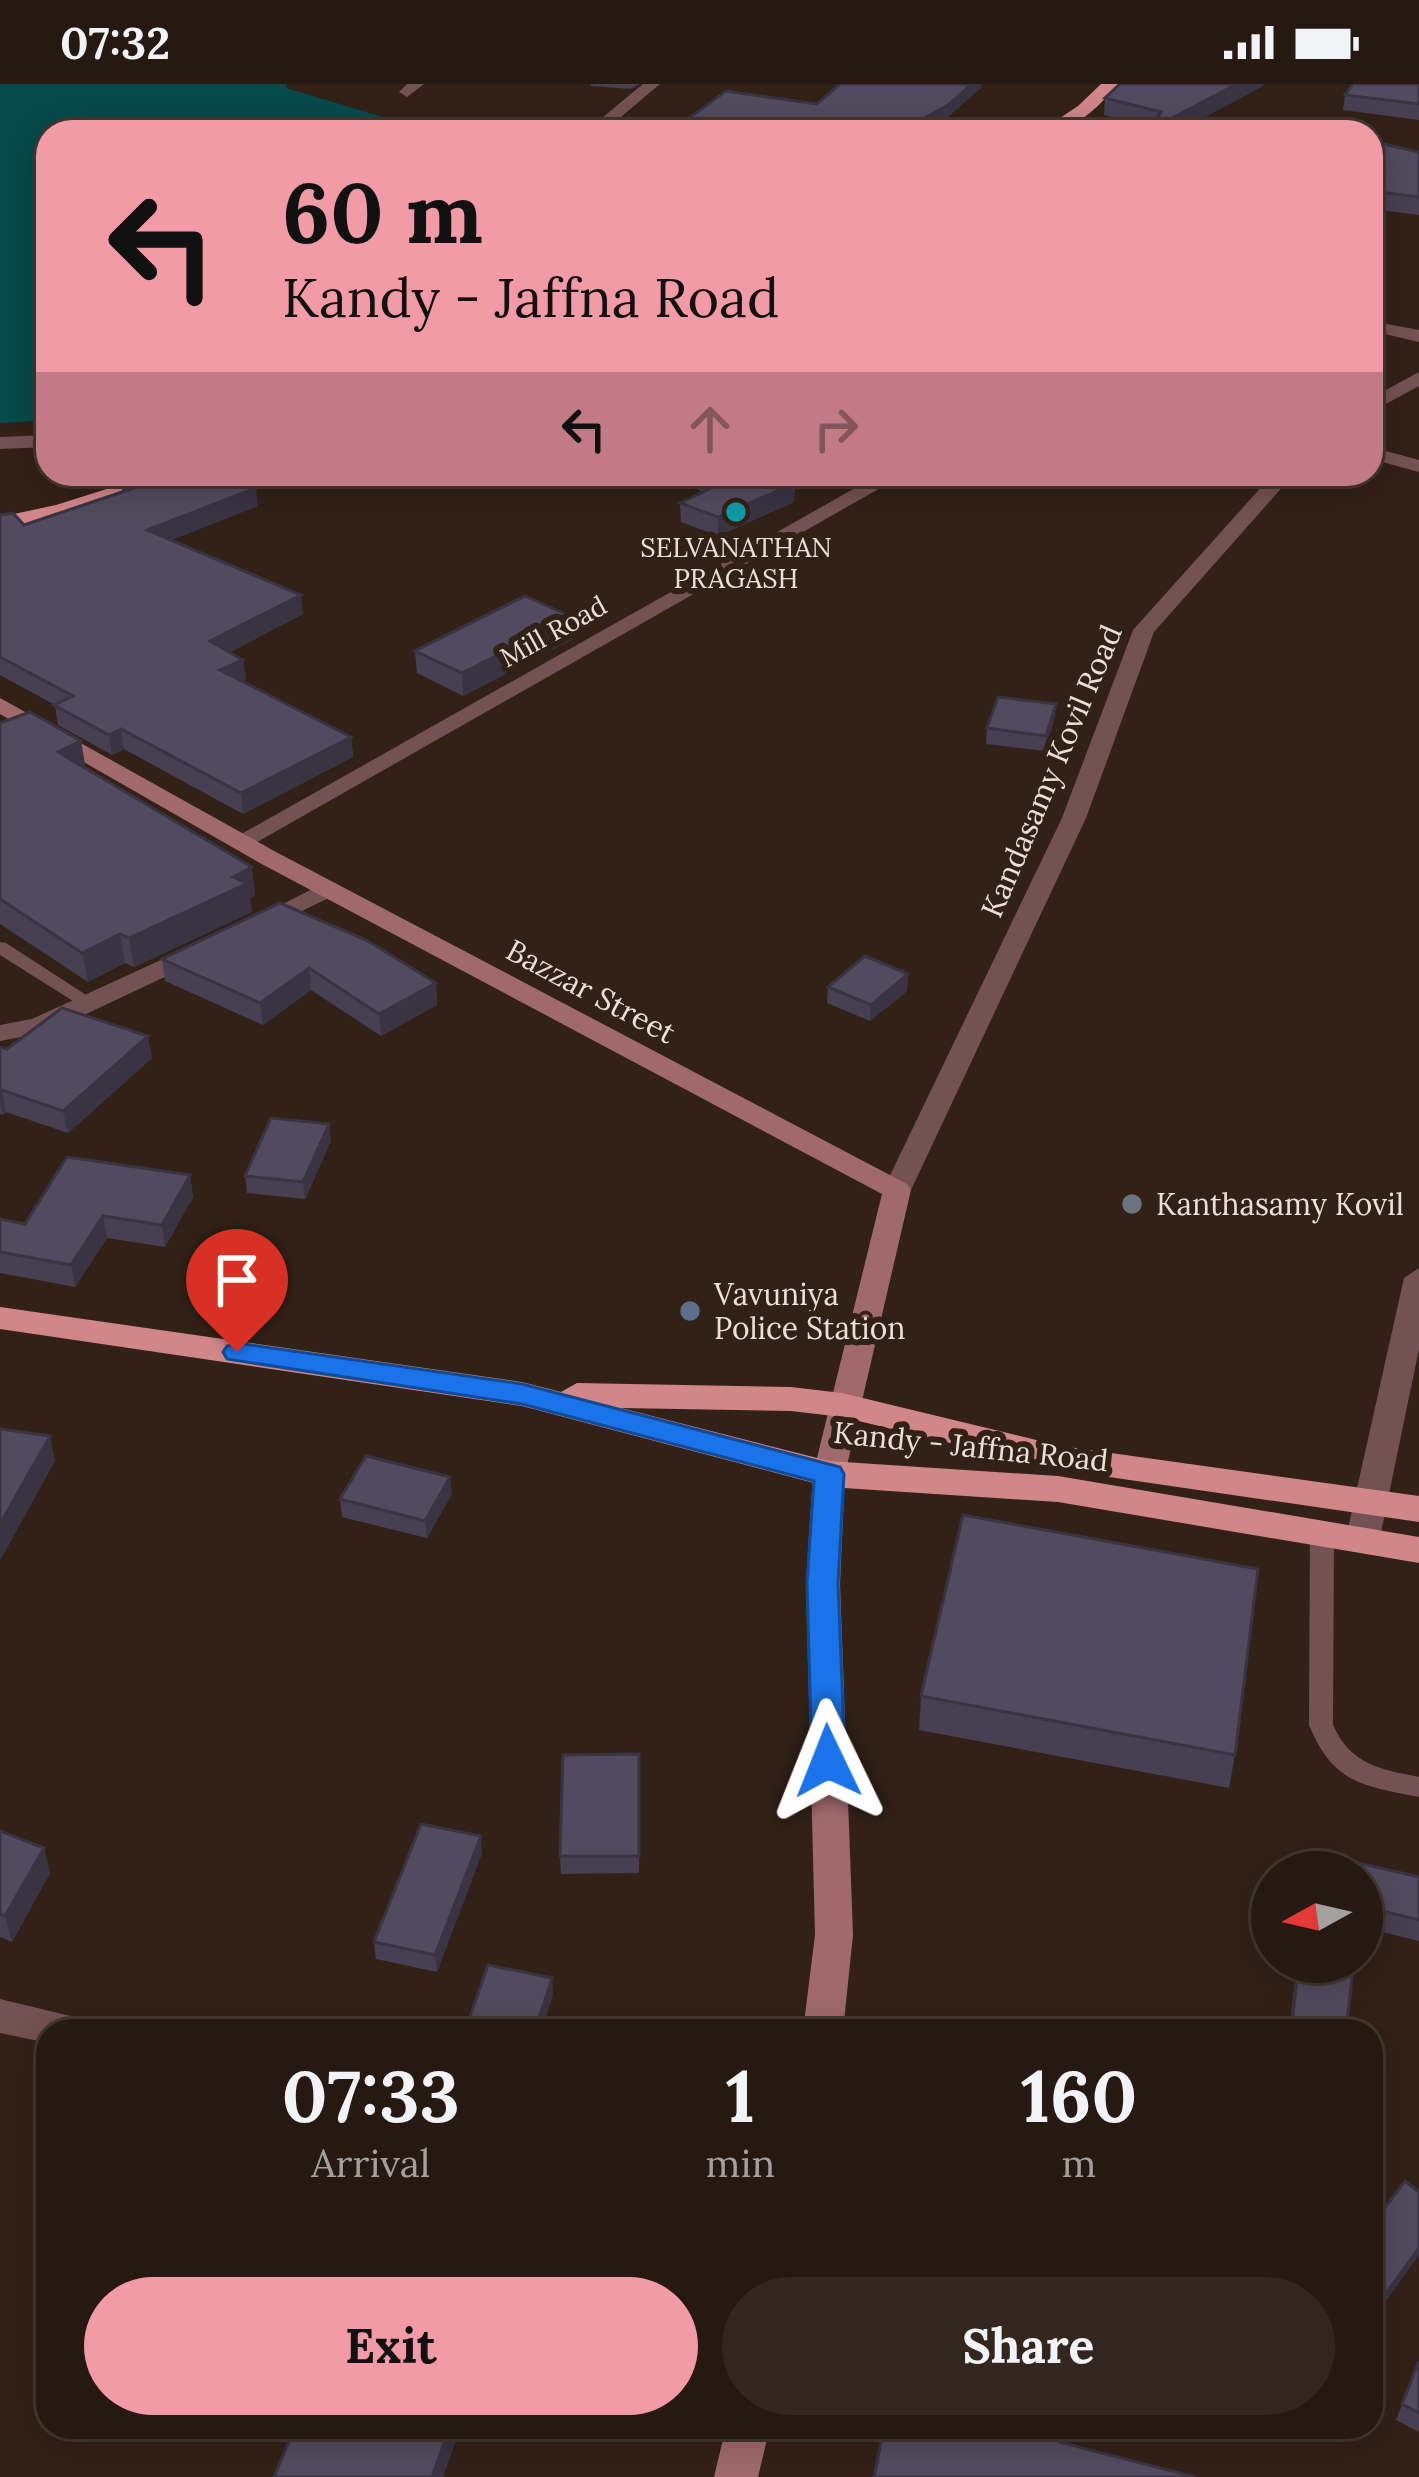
<!DOCTYPE html>
<html lang="en">
<head>
<meta charset="utf-8">
<style>
	body { margin:0; font-family:Lora,serif; background:#32261f; color:#f1f3f6; height:100vh; display:flex; flex-direction:column; font-size:45px; white-space:nowrap }
	* { box-sizing:border-box; margin:0 }
	p { font-size:39px; color:#a4a09f }
	.icon { flex:none; width:66px; height:66px; fill:none; stroke:currentColor; stroke-width:2; stroke-linecap:round; stroke-linejoin:round }
	.map { position:relative; flex:1; overflow:hidden }
	.sheet { position:absolute; left:36px; top:1935px; width:1347px; height:420px; display:flex; flex-direction:column; background:#261911; border-radius:36px; box-shadow:0 6px 30px #0003,0 0 0 3px #423831 }
	.sheet>* { flex:none }
	.guide { position:absolute; left:36px; top:36px; width:1347px; height:366px; border-radius:36px; box-shadow:0 6px 30px #0003,0 0 0 3px #423831; background:#f39aa7; color:#111; overflow:hidden }
	.needle { width:78px; rotate:262deg }
	.controls { position:absolute; left:1251px; top:1767px; display:grid; gap:24px }
	.controls a { display:grid; place-items:center; width:132px; height:132px; border-radius:50%; background:#261911; box-shadow:0 6px 30px #0003,0 0 0 3px #423831; font-size:60px }
	.pin { position:absolute; display:grid; place-items:center; width:102px; height:102px; color:#fff; margin:-123px -51px; border-radius:50% 50% 50% 0; rotate:-45deg; box-shadow:0 0 12px #0007 }
	.pin .icon { rotate:45deg }
	.me { position:absolute; width:132px; margin:-66px; rotate:358deg; stroke-linejoin:round; filter:drop-shadow(0 0 9px #0008) }
	.turn { display:flex; align-items:center; gap:42px; height:252px; padding:0 48px; font-size:54px }
	.turn .icon { width:156px; height:156px; stroke-width:2.5 }
	.turn b { display:block; font-size:84px; line-height:102px }
	.lanes { display:flex; align-items:center; height:114px; padding:0 48px; background:#0003; justify-content:center; gap:60px; direction:ltr }
	.lanes .off { opacity:.35 }
	.eta { display:flex; justify-content:space-evenly; align-items:center; height:204px; text-align:center }
	.eta b { font-size:72px; font-weight:800; line-height:84px }
	.action { display:flex; gap:24px; margin-top:auto; padding:24px 48px }
	.action a { flex:1; height:138px; border-radius:72px; background:#f39aa7; color:#111; font-size:48px; font-weight:800; line-height:138px; text-align:center }
	.action a+a { background:#32261f; color:#f1f3f6 }
	.status { display:flex; justify-content:space-between; align-items:center; height:84px; padding:0 60px; background:#261911; direction:ltr }
	.status svg { height:33px; fill:currentColor }
	.map>svg:first-child { display:block }
	.water { fill:#074a4c }
	.lines { fill:none; stroke-linecap:round; stroke-linejoin:round }
	.service { fill:#745253; fill-rule:evenodd }
	.minor { fill:#745253; fill-rule:evenodd }
	.secondary { fill:#a06a6c; fill-rule:evenodd }
	.trunk { fill:#d18688; fill-rule:evenodd }
	.wall { fill:#474052 }
	.shaded-wall { fill:#393442 }
	.building { fill:#524b5f; stroke:#393442; stroke-width:3 }
	.route { fill:#1a73e8; stroke:#114b97; stroke-width:3 }
	.culture-dot { fill:#0f9aa8; stroke:#322117; stroke-width:4.5 }
	.worship-dot { fill:#6b7280; stroke:#322117; stroke-width:4.5 }
	.service-dot { fill:#5c6f8a; stroke:#322117; stroke-width:4.5 }
	.labels { text-anchor:middle; dominant-baseline:central; stroke-width:12; stroke-linejoin:round; paint-order:stroke }
	.far-poi-label { font-size:27px; fill:#ece0d9; stroke:#322117 }
	.far-street-label { font-size:27px; fill:#ece0d9; stroke:#322117 }
	.street-label { font-size:30px; fill:#ece0d9; stroke:#322117 }
	.poi-label { font-size:30px; fill:#ece0d9; stroke:#322117; text-anchor:start }
</style>
</head>
<body>
<div class="status"><b>07:32</b><svg viewBox="0 0 49 12"><path d="M0 12V9h3v3zM5 12V6h3v6zM10 12V3h3v9zM15 12V0h3v12zM26 1h20v11H26zM47 4h2v5h-2z"/></svg></div>
<div class="map">
<svg width="1419" height="2393" viewBox="0 0 1419 2393">
	<rect width="100%" height="100%" fill="#322117"/>
	<polygon class="water" points="0,0 286,0 286,4 433,48 48,48 48,336 0,339"/>
	<g class="lines">
		<g class="service">
			<polygon points="0,858 6,859 97,918 95,922 81,922 0,871"/>
			<path d="M 1322,1443 L 1330,1445 L 1334,1451 L 1333,1641 C 1351,1681 1380,1685 1419,1693 L 1419,1713 C 1362,1702 1333,1699 1309,1641 L 1310,1451 L 1314,1445 Z"/>
		</g>
		<g class="minor">
			<polygon points="407,0 424,0 407,13 399,8"/>
			<polygon points="643,0 660,0 603,48 585,48"/>
			<polygon points="1371,237 1419,246 1419,258 1371,247"/>
			<polygon points="1419,288 1419,302 1371,328 1371,314"/>
			<polygon points="48,351 48,363 0,365 0,353"/>
			<polygon points="1371,363 1419,376 1419,388 1371,375"/>
			<polygon points="880,390 905,390 250,762 232,762 229,757"/>
			<polygon points="1273,390 1294,390 1154,548 1086,734 911,1106 897,1115 887,1112 883,1106 1062,734 1133,546"/>
			<polygon points="328,797 337,800 341,805 337,810 267,844 249,844 245,839"/>
			<polygon points="198,859 207,861 211,867 207,873 48,948 0,957 0,941 32,935"/>
			<polygon points="1419,1184 1419,1265 1379,1458 1374,1467 1350,1467 1345,1458 1404,1194"/>
			<polygon points="0,1915 83,1935 89,1947 48,1947 48,1959 0,1949"/>
		</g>
		<g class="secondary">
			<polygon points="0,614 276,768 907,1100 911,1106 845,1390 840,1500 853,1851 843,1947 803,1947 815,1851 806,1500 813,1390 882,1110 258,778 0,630"/>
			<polygon points="726,2343 770,2343 758,2393 714,2393"/>
		</g>
		<g class="trunk">
			<path d="M 1101,0 L 1118,0 C 1097,25 1074,48 1039,48 L 1078,22 Z"/>
			<polygon points="154,390 187,390 69,432 0,447 0,433 56,421"/>
			<polygon points="0,1223 522,1298 561,1308 577,1299 791,1303 842,1309 1061,1362 1419,1412 1419,1438 1061,1386 842,1333 791,1327 621,1324 829,1377 1058,1392 1419,1453 1419,1479 1058,1418 829,1403 522,1322 0,1245"/>
		</g>
	</g>
	<g class="wall">
		<polygon points="591,0 640,0 630,5 591,2"/>
		<polygon points="1419,0 1419,36 1343,26 1345,11"/>
		<polygon points="1263,2 1177,48 1147,48 1150,43 1104,31 1105,14"/>
		<polygon points="1371,57 1419,68 1419,131 1371,125"/>
		<polygon points="78,390 186,390 258,422 171,456 303,530 230,568 243,576 246,595 242,597 351,653 353,673 243,730 124,665 112,671 58,641 55,621 0,591 0,431 24,441 122,408 121,399 135,394 99,403"/>
		<polygon points="669,390 779,390 795,399 794,418 718,452 681,438 680,419 703,408"/>
		<polygon points="572,533 573,555 463,612 417,589 415,567"/>
		<polygon points="1056,620 1054,636 1045,667 986,660 987,644"/>
		<polygon points="0,639 86,685 255,811 250,814 252,828 134,883 125,879 88,898 0,840"/>
		<polygon points="280,819 436,899 437,921 381,952 311,906 263,941 165,897 162,875"/>
		<polygon points="908,890 907,907 870,937 827,919 828,903"/>
		<polygon points="0,963 7,965 152,974 68,1049 6,1028 3,1031 0,1030"/>
		<polygon points="329,1040 331,1057 305,1115 247,1109 245,1092"/>
		<polygon points="190,1091 193,1113 165,1163 107,1154 75,1203 0,1189 0,1135 25,1140"/>
		<polygon points="452,1410 427,1454 342,1433 340,1415"/>
		<polygon points="921,1612 1235,1671 1229,1704 919,1646"/>
		<polygon points="639,1670 639,1789 561,1790 560,1772"/>
		<polygon points="0,1747 50,1789 12,1858 0,1853"/>
		<polygon points="482,1769 437,1888 376,1875 374,1858"/>
		<polygon points="1362,1788 1419,1793 1419,1857 1362,1843"/>
		<polygon points="1297,1878 1354,1878 1346,1947 1289,1947"/>
		<polygon points="1419,2277 1419,2348 1396,2336"/>
	</g>
	<g class="shaded-wall">
		<polygon points="972,0 981,0 981,4 948,33 920,48 908,43"/>
		<polygon points="1237,0 1264,0 1263,2 1177,48 1147,48"/>
		<polygon points="97,390 150,390 99,403"/>
		<polygon points="795,399 794,418 718,452 718,433"/>
		<polygon points="256,404 258,422 149,465 147,446"/>
		<polygon points="301,511 303,530 212,577 210,557"/>
		<polygon points="572,533 573,555 463,612 462,589"/>
		<polygon points="243,576 246,595 222,606 220,586"/>
		<polygon points="1056,620 1054,636 1045,667 1046,652"/>
		<polygon points="121,645 124,665 112,671 109,651"/>
		<polygon points="351,653 353,673 243,730 241,709"/>
		<polygon points="81,657 86,685 58,668"/>
		<polygon points="252,783 255,811 250,814 252,828 134,883 129,854"/>
		<polygon points="120,850 125,879 88,898 82,869"/>
		<polygon points="309,884 311,906 263,941 260,919"/>
		<polygon points="908,890 907,907 870,937 871,921"/>
		<polygon points="436,899 437,921 381,952 379,930"/>
		<polygon points="148,952 152,974 68,1049 63,1027"/>
		<polygon points="2,1006 6,1028 3,1031 0,1019 0,1007"/>
		<polygon points="329,1040 331,1057 305,1115 303,1098"/>
		<polygon points="190,1091 193,1113 165,1163 162,1141"/>
		<polygon points="103,1132 107,1154 75,1203 71,1181"/>
		<polygon points="50,1352 55,1377 0,1477 0,1440"/>
		<polygon points="450,1393 452,1410 427,1454 425,1437"/>
		<polygon points="481,1752 482,1769 437,1888 435,1871"/>
		<polygon points="44,1764 50,1789 12,1858 5,1832"/>
		<polygon points="552,1894 553,1911 542,1947 535,1947"/>
		<polygon points="1419,2164 1419,2171 1371,2238 1371,2230"/>
		<polygon points="450,2343 461,2343 443,2393 432,2393"/>
	</g>
	<g class="building">
		<polygon points="840,0 972,0 948,21 908,43 924,48 670,48 726,7 817,20"/>
		<polygon points="1120,0 1237,0 1147,47 1161,28 1105,14"/>
		<polygon points="1353,0 1419,0 1419,20 1345,11"/>
		<polygon points="1371,57 1419,68 1419,113 1371,107"/>
		<polygon points="146,390 186,390 189,393 196,390 229,390 256,404 147,446 301,511 210,557 243,576 220,586 351,653 241,709 121,645 109,651 54,621 73,612 0,573 0,431 13,429 24,441 131,405 121,399"/>
		<polygon points="704,390 779,390 795,399 718,433 680,419 722,399"/>
		<polygon points="525,512 572,533 462,589 415,567"/>
		<polygon points="998,613 1056,620 1046,652 987,644"/>
		<polygon points="30,628 81,657 58,668 252,783 233,793 248,799 129,854 120,850 82,869 0,815 0,639"/>
		<polygon points="280,819 368,857 436,899 379,930 309,884 260,919 162,875"/>
		<polygon points="865,872 908,890 871,921 828,903"/>
		<polygon points="62,924 148,952 63,1027 2,1006 0,1007 0,963 7,965"/>
		<polygon points="271,1034 329,1040 303,1098 245,1092"/>
		<polygon points="67,1073 190,1091 162,1141 103,1132 71,1181 0,1168 0,1135 25,1140"/>
		<polygon points="0,1345 50,1352 0,1440"/>
		<polygon points="366,1372 450,1393 425,1437 340,1415"/>
		<polygon points="963,1431 1258,1485 1235,1671 921,1612"/>
		<polygon points="639,1670 639,1772 560,1772 563,1671"/>
		<polygon points="421,1740 481,1752 435,1871 374,1858"/>
		<polygon points="0,1747 44,1764 5,1832 0,1830"/>
		<polygon points="1312,1768 1419,1793 1419,1836 1362,1822 1362,1788 1309,1788"/>
		<polygon points="1299,1878 1354,1878 1346,1947 1291,1947"/>
		<polygon points="488,1881 552,1894 535,1947 465,1947"/>
		<polygon points="1405,2097 1419,2108 1419,2164 1371,2230 1371,2142"/>
		<polygon points="1419,2277 1419,2329 1402,2320"/>
		<polygon points="295,2343 450,2343 432,2393 274,2393"/>
		<polygon points="884,2343 1062,2343 1059,2358 1195,2393 874,2393"/>
	</g>
	<polygon class="route" points="237,1259 522,1300 840,1383 844,1390 838,1499 845,1677 840,1686 828,1690 817,1686 812,1677 807,1499 814,1397 522,1320 227,1275 223,1268 227,1262"/>
	<circle class="culture-dot" cx="736" cy="428" r="12"/>
	<circle class="worship-dot" cx="1132" cy="1120" r="12"/>
	<circle class="service-dot" cx="690" cy="1227" r="12"/>
	<g class="labels">
		<g class="far-poi-label">
			<text x="736" y="463">SELVANATHAN<tspan x="736" dy="31">PRAGASH</tspan></text>
		</g>
		<g class="far-street-label">
			<text transform="translate(553 547) rotate(-29)">Mill Road</text>
		</g>
		<g class="street-label">
			<text transform="translate(1051 687) rotate(-67)">Kandasamy Kovil Road</text>
			<text transform="translate(591 907) rotate(28)">Bazzar Street</text>
			<text transform="translate(971 1362) rotate(6)">Kandy - Jaffna Road</text>
		</g>
		<g class="poi-label">
			<text x="1156" y="1120">Kanthasamy Kovil</text>
			<text x="714" y="1210">Vavuniya<tspan x="714" dy="34">Police Station</tspan></text>
		</g>
	</g>
</svg>
<div class="controls">
<a><svg class="needle" viewBox="-14 -14 28 28"><path d="M0-13l5 13h-10z" fill="#e53935"/><path d="M0 13l5-13h-10z" fill="#a4a09f"/></svg></a>
</div>
<div class="pin" style="left:237px;top:1268px;background:#d93025"><svg class="icon" aria-label="arrive" viewBox="0 0 24 24"><path d="M6 21V4h12l-3 4 3 4H6"/></svg></div>
<svg class="me" style="left:828px;top:1677px" viewBox="-20 -20 40 40"><path d="M0-17L14 15 0 8-14 15z" fill="#1a73e8" stroke="#fff" stroke-width="4"/></svg>
<div class="guide">
<div class="turn"><svg class="icon" aria-label="left" viewBox="0 0 24 24"><path d="M17 20v-9H6M10 6l-5 5 5 5"/></svg><div><b>60 m</b>Kandy - Jaffna Road</div></div>
<div class="lanes"><svg class="icon" aria-label="left" viewBox="0 0 24 24"><path d="M17 20v-9H6M10 6l-5 5 5 5"/></svg><svg class="icon off" aria-label="ahead" viewBox="0 0 24 24"><path d="M12 20V5M6 11l6-6 6 6"/></svg><svg class="icon off" aria-label="right" viewBox="0 0 24 24"><path d="M7 20v-9h11M14 6l5 5-5 5"/></svg></div>
</div>
<section class="sheet">
<div class="eta">
<div><b>07:33</b><p>Arrival</p></div>
<div><b>1</b><p>min</p></div>
<div><b>160</b><p>m</p></div>
</div>
<div class="action"><a>Exit</a><a>Share</a></div>
</section>
</div>
</body>
</html>
